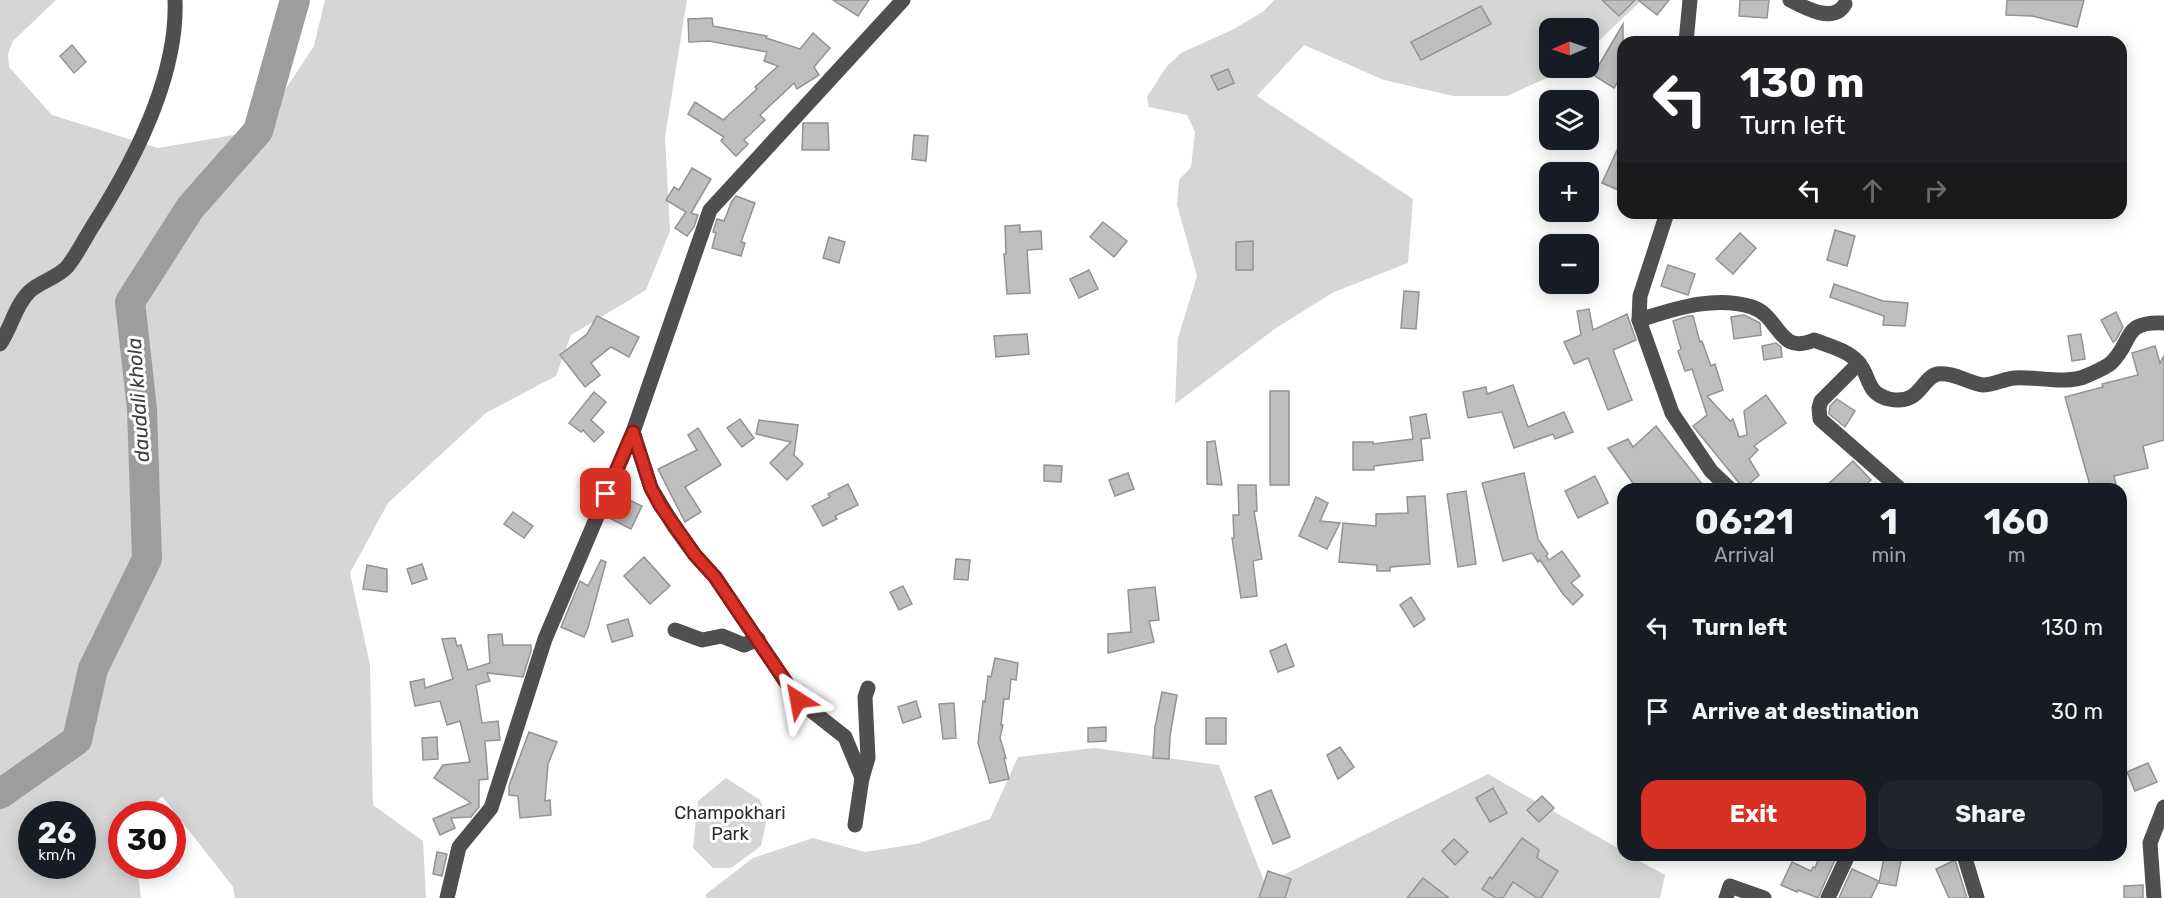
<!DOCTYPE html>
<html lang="en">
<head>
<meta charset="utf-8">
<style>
	body { margin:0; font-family:Rubik,sans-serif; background:#20242c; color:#f1f3f6; height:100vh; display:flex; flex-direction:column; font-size:22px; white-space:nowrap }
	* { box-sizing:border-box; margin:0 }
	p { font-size:20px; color:#9ea1a6 }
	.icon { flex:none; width:33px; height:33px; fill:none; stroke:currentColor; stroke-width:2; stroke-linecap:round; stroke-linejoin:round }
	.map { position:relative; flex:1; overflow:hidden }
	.side { position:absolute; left:1617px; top:483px; width:510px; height:378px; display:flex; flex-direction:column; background:#171b24; border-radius:18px; box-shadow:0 3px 15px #0003 }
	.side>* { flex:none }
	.top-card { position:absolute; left:1617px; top:36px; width:510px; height:183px; border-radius:18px; box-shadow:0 3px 15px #0003; background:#202124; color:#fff; overflow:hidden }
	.needle { width:39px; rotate:268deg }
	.controls { position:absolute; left:1539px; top:18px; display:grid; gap:12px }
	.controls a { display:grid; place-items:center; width:60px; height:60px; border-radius:12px; background:#171b24; box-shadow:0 3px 15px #0003; font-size:30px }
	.speed { position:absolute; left:18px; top:801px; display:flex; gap:12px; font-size:30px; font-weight:700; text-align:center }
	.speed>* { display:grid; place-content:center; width:78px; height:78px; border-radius:50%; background:#171b24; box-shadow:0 3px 15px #0003; line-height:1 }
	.speed small { font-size:15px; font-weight:400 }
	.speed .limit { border:9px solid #d22; background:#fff; color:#111 }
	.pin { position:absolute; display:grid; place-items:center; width:51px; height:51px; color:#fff; margin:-26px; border-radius:12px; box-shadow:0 3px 9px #0006 }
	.me { position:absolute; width:66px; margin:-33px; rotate:326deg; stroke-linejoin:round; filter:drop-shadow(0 0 4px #0008) }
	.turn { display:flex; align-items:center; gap:21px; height:126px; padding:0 24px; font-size:27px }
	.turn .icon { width:78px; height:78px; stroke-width:2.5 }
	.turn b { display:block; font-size:42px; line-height:51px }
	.lanes { display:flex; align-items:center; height:57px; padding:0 24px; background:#0003; justify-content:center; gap:30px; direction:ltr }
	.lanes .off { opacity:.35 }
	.eta { display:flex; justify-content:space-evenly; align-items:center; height:102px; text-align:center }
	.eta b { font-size:36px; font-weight:700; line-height:42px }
	.action { display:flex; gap:12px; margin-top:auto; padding:12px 24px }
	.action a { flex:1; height:69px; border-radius:18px; background:#d93025; color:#fff; font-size:24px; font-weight:700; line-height:69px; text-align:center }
	.action a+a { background:#20242c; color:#f1f3f6 }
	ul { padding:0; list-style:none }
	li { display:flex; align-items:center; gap:18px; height:84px; padding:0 24px }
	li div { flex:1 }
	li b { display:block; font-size:22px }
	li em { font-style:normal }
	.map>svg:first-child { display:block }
	.green { fill:#d6d6d6; fill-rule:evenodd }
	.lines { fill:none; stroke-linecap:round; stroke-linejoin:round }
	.river { stroke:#9d9d9d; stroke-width:30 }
	.building { fill:#bfbfbf; stroke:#939393; stroke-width:1.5 }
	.minor { stroke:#4f4f4f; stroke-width:15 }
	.route-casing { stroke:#8d1f18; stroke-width:15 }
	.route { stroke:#d93025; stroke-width:10 }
	.labels { text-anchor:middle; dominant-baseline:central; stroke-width:6; stroke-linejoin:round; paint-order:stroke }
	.park-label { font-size:18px; fill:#2d2d2d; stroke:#fff }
	.water-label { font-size:20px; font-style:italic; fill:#3e3e3e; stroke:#fff }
</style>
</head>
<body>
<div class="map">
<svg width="2164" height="898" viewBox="0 0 2164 898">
	<rect width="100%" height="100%" fill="#fff"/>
	<g class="green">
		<path d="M 0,0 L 56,0 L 13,41 L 8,54 L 9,67 L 52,115 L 158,148 L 258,131 L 314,46 L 325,0 L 687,0 L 665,137 L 670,231 L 646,290 L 571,335 L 556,376 L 486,413 L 388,503 L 350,573 L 370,665 L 373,805 L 423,841 L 426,898 L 235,898 L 233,887 L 162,796 L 146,814 L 122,814 L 122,866 L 137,866 L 141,898 L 0,898 ZM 32,814 L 82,814 L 82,866 L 32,866 Z"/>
		<polygon points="1274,0 1642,0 1589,50 1588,28 1550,28 1550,68 1569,68 1507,96 1453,96 1384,80 1304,45 1257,96 1413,199 1408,263 1334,292 1276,328 1175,404 1178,338 1197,276 1177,205 1179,180 1191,167 1195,132 1187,115 1149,107 1147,97 1167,66 1181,53 1234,29 1264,11"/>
		<polygon points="1094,748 1219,765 1265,884 1488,774 1623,851 1623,855 1629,855 1665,875 1660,898 706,898 706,894 753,858 813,838 865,852 916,844 990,819 1018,757"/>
		<polygon points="726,778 760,800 767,818 761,846 731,868 713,868 693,848 698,801"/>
	</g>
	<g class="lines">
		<polyline class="river" points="0,794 77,740 93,669 147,559 142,409 130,302 190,208 258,131 295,0"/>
	</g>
	<g class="building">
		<polygon points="833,0 869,0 858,16"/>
		<polygon points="1602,0 1635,0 1619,16"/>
		<polygon points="1638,0 1669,0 1657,15"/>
		<polygon points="1740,0 1769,0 1767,18 1739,16"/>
		<polygon points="2007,0 2084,0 2077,27 2032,16 2006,15"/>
		<polygon points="1481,6 1491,24 1421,60 1411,42"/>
		<polygon points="712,18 713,26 767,36 766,38 800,49 813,33 830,48 814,67 819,75 797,89 794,83 760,115 765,120 744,140 748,144 736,156 721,141 724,137 688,114 695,102 723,120 757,89 755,87 778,66 764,61 767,52 709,41 689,42 688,19"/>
		<polygon points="1623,24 1623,73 1614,88 1593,75"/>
		<polygon points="72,45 86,62 74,73 60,56"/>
		<polygon points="1228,69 1234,83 1218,90 1211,76"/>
		<polygon points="803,123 828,123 829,150 802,150"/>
		<polygon points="914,135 928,136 926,161 912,159"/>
		<polygon points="1623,137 1623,192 1602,183"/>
		<polygon points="692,168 711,179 691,213 698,215 694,227 687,236 675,228 686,212 666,200 674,187 679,190"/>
		<polygon points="736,196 755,203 741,242 745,243 741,256 712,248 716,233 713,232 717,219 724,221 732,201"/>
		<polygon points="1103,222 1127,241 1114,257 1090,237"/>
		<polygon points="1020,225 1020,232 1041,231 1042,249 1027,250 1030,293 1007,294 1004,254 1006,254 1005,226"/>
		<polygon points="1835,230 1855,236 1847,266 1827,260"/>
		<polygon points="1740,233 1756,248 1733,274 1716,259"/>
		<polygon points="829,237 845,242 839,263 823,258"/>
		<polygon points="1253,241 1253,270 1236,270 1236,242"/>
		<polygon points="1668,265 1695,274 1688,295 1661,286"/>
		<polygon points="1089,270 1098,289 1079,298 1070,279"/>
		<polygon points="1834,284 1883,301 1908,303 1905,326 1883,325 1884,316 1830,297"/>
		<polygon points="1404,291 1419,292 1416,329 1401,328"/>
		<polygon points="1589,309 1593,330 1627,314 1636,340 1613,350 1632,400 1608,410 1588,358 1574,364 1564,342 1581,335 1577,311"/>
		<polygon points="2116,312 2123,327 2116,340 2113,342 2101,320"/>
		<polygon points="1744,315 1760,323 1761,335 1734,339 1731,317"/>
		<polygon points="597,316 639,337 629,357 611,347 591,363 600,375 585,387 560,355 587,334"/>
		<polygon points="1688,316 1693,316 1700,342 1702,341 1711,366 1715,364 1723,390 1707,396 1730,421 1733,419 1739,437 1747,435 1744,411 1766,395 1786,423 1754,446 1758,450 1749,459 1759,475 1744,489 1693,426 1707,415 1692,369 1685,371 1678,351 1681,349 1673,321"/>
		<polygon points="1027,334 1029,354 996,357 994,336"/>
		<polygon points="2081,334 2085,359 2072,361 2068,336"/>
		<polygon points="1776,343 1781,347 1782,357 1764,360 1762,346"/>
		<polygon points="2155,346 2160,363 2164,356 2164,440 2143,446 2148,468 2114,476 2117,489 2091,489 2065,397 2103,387 2102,384 2138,375 2132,353"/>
		<polygon points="1513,385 1528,427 1564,412 1573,432 1555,439 1553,434 1514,448 1502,412 1468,418 1463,392 1486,387 1487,394"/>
		<rect x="1270" y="391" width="19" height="94"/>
		<polygon points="594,392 606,402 591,420 604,432 594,442 583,430 581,432 569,423"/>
		<polygon points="1837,399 1855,411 1845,427 1829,414 1830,406"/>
		<polygon points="1426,414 1430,438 1421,439 1423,460 1374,466 1374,470 1353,470 1353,442 1373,442 1373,444 1413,439 1410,417"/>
		<polygon points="740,419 754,438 742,447 727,428"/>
		<polygon points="759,420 798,425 794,455 803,464 787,480 770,463 791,442 756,434"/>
		<polygon points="1656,426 1706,489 1637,489 1608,448 1628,439 1633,447"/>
		<polygon points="698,428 721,465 685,487 701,512 685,522 658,469 697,450 688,435"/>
		<polygon points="1215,441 1222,485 1207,484 1207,442"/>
		<polygon points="1853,461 1871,480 1861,489 1823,489"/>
		<polygon points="1044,465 1062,466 1061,482 1044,481"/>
		<polygon points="1128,473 1134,489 1115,496 1109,480"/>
		<polygon points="1524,473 1538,539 1548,554 1546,556 1549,560 1562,551 1580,576 1571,583 1583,595 1573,605 1563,594 1540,560 1538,562 1532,553 1503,561 1482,483"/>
		<polygon points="1595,476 1608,503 1578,518 1565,491"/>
		<polygon points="848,484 858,505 835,516 837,519 823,526 812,506 830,497 828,494"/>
		<polygon points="1238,485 1256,485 1257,511 1254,511 1262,559 1253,561 1257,596 1241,598 1232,538 1234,538 1233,515 1239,515"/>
		<polygon points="1466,491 1476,564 1458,567 1447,494"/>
		<polygon points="617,494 642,506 631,529 607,517"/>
		<polygon points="1425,496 1430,564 1390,567 1390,571 1377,571 1377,565 1339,562 1343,523 1376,526 1376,514 1408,513 1407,497"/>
		<polygon points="1316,497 1328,503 1320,521 1340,523 1327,549 1299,536"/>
		<polygon points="513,512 533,526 524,538 504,524"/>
		<polygon points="644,557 670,586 650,604 624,576"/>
		<polygon points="956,559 970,560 968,580 954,579"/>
		<polygon points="601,560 606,562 588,628 584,637 561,627 580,581 588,586"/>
		<polygon points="422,564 427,579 412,584 407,569"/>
		<polygon points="367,565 387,569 387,592 363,589"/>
		<polygon points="903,586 912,604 899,610 890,592"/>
		<polygon points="1155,587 1159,620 1149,621 1154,642 1108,653 1108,634 1131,632 1128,590"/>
		<polygon points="1411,597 1425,619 1414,627 1400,605"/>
		<polygon points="628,619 633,636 612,642 607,625"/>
		<polygon points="502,634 503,645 531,645 531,651 523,677 487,673 490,681 476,685 482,723 498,721 500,740 485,741 488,779 479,780 479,807 471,817 451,818 455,828 440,835 433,819 471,803 434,778 443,765 470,762 460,721 447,725 440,701 415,706 410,682 424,679 425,688 453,679 442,639 455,638 457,646 461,645 468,670 490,663 488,635"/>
		<polygon points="1286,644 1294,666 1278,672 1270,651"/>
		<polygon points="995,658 1018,663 1016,680 1011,679 1009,699 1004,699 1001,725 1003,725 1000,738 1006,758 1004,758 1009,779 990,783 978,743 983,701 985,702 988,676 991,677"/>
		<polygon points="1162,692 1177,695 1170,736 1169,759 1153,758 1155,727"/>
		<polygon points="916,701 921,717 903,723 898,707"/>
		<polygon points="954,703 956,738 943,739 939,704"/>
		<rect x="1206" y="718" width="20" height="26"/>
		<polygon points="1106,727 1106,741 1088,742 1088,728"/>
		<polygon points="529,732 557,742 548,764 545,801 550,800 551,815 520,818 518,796 509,795 509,786"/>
		<polygon points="437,737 438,759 423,760 422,738"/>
		<polygon points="1340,747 1354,767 1338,779 1327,755"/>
		<polygon points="2148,763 2157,782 2135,791 2127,772"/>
		<polygon points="1493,788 1507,813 1490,822 1476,798"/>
		<polygon points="1271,790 1290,837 1273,844 1255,797"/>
		<polygon points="1542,796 1554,808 1539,822 1527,810"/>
		<polygon points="1522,838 1539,850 1537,858 1558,871 1541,898 1537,898 1513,882 1503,898 1496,898 1482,889 1490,877 1492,879"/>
		<polygon points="1454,839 1468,852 1455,865 1442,851"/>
		<polygon points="437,852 447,854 442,876 433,874"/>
		<polygon points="1820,855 1837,855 1818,898 1798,890 1797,892 1781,885 1792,862 1811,871 1813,867 1815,868"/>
		<polygon points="1884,857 1901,860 1896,886 1879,883"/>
		<polygon points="1955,860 1967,898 1949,898 1936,869"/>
		<polygon points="1852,869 1879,881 1871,898 1839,898"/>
		<polygon points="1268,871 1291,879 1285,898 1259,898"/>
		<polygon points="1423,878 1449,898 1407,898"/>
		<polygon points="2143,885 2143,898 2124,898 2124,886"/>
	</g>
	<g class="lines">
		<g class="minor">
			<path d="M 1790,0 C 1805,8 1834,24 1845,4"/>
			<polyline points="1686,42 1690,0"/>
			<polyline points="1667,213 1640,296 1639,320 1672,413 1711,471 1730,489"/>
			<path d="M 1639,320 C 1675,309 1714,295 1752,307 C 1780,316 1778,356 1814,340 C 1829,346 1847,350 1858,362 C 1871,376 1865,393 1889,399 C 1921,406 1921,377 1938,374 C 1954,372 1968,383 1983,385 C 1993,385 2004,379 2014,378 C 2037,376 2065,385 2086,376 C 2094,372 2104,369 2111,363 C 2134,341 2121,321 2164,323"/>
			<path d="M 0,344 C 11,328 15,306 29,292 C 39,282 57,278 67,267 C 77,255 85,238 94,224 C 134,161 178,77 175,0"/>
			<polyline points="1859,363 1821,401 1819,408 1820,419 1900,489"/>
			<polyline points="633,432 651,488 674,526 695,555 715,577 798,700 845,737 862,778 855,825"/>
			<polyline points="675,630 702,640 722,636 744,645 758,639"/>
			<polyline points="862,778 868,758 865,697 868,688"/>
			<polyline points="1964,855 1977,898"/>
			<polyline points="447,898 459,847 491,808 545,639 633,432 710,210 903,0"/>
			<polyline points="1726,898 1730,886 1764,898"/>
			<polyline points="1828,898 1848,855"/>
			<polyline points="2154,898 2150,843 2164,807"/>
		</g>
	</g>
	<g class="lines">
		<g class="route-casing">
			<polyline id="route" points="606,494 633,432 651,488 660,505 695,555 715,577 798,700"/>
		</g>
		<use href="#route" class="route"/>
	</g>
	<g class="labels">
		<g class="park-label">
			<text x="730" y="813">Champokhari<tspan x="730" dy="21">Park</tspan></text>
		</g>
		<g class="water-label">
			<text transform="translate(138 400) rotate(-94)">daudali khola</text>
		</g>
	</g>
</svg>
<div class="controls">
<a><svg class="needle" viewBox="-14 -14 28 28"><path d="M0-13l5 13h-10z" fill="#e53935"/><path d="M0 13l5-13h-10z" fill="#9ea1a6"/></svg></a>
<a><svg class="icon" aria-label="layers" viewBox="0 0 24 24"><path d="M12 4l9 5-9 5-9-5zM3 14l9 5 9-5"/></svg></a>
<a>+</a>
<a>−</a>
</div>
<div class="speed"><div>26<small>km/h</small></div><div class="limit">30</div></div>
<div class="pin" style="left:606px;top:494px;background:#d93025"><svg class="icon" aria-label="arrive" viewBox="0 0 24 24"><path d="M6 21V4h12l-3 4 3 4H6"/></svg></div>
<svg class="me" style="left:798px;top:700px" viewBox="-20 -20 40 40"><path d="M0-17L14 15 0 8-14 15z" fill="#d93025" stroke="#fff" stroke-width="4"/></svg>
<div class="top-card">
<div class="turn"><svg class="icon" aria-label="left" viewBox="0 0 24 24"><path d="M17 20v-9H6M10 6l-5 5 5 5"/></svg><div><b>130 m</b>Turn left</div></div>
<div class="lanes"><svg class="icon" aria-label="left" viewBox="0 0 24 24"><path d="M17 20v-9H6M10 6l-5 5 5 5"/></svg><svg class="icon off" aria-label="ahead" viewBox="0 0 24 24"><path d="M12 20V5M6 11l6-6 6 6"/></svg><svg class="icon off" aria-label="right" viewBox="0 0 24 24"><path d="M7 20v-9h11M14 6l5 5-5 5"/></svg></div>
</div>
<section class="side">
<div class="eta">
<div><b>06:21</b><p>Arrival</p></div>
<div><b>1</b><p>min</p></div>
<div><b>160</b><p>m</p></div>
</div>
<ul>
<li><svg class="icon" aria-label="left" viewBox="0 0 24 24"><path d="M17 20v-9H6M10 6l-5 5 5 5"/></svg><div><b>Turn left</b></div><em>130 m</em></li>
<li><svg class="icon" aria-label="arrive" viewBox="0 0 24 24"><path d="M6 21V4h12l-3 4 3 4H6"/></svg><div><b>Arrive at destination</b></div><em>30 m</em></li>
</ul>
<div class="action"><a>Exit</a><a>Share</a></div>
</section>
</div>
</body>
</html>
